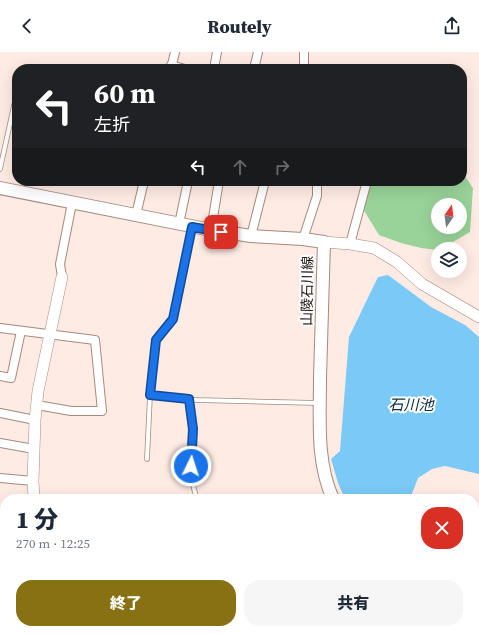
<!DOCTYPE html>
<html lang="ja">
<head>
<meta charset="utf-8">
<style>
	body { margin:0; font-family:"Source Serif 4","Noto Sans JP",serif; background:#f6f6f7; color:#1f2937; height:100vh; display:flex; flex-direction:column; font-size:15px; white-space:nowrap }
	* { box-sizing:border-box; margin:0 }
	p { font-size:13px; color:#747a83 }
	.icon { flex:none; width:22px; height:22px; fill:none; stroke:currentColor; stroke-width:2; stroke-linecap:round; stroke-linejoin:round }
	.map { position:relative; flex:1; overflow:hidden }
	.details { position:absolute; left:0px; top:442px; width:479px; height:140px; display:flex; flex-direction:column; background:#fff; border-radius:16px 16px 0 0; box-shadow:0 4px 16px #0002 }
	.details>* { flex:none }
	.guide { position:absolute; left:12px; top:12px; width:455px; height:122px; border-radius:16px; box-shadow:0 4px 16px #0002; background:#202124; color:#fff; overflow:hidden }
	.needle { width:26px; rotate:14deg }
	.controls { position:absolute; left:431px; top:146px; display:grid; gap:8px }
	.controls a { display:grid; place-items:center; width:36px; height:36px; border-radius:50%; background:#fff; box-shadow:0 4px 16px #0002; font-size:20px }
	.pin { position:absolute; display:grid; place-items:center; width:34px; height:34px; color:#fff; margin:-17px; border-radius:8px; box-shadow:0 2px 6px #0006 }
	.me { position:absolute; width:44px; margin:-22px; rotate:4deg; stroke-linejoin:round; filter:drop-shadow(0 0 3px #0008) }
	.turn { display:flex; align-items:center; gap:14px; height:84px; padding:0 16px; font-size:18px }
	.turn .icon { width:52px; height:52px; stroke-width:2.5 }
	.turn b { display:block; font-size:28px; line-height:34px }
	.lanes { display:flex; align-items:center; height:38px; padding:0 16px; background:#0003; justify-content:center; gap:20px; direction:ltr }
	.lanes .off { opacity:.35 }
	.round { display:grid; place-items:center; flex:none; width:42px; height:42px; border-radius:16px; background:#f6f6f7 }
	.overview { display:flex; align-items:center; justify-content:space-between; height:68px; padding:0 16px }
	h1 { font-size:24px; font-weight:800; line-height:30px }
	.cta { display:flex; gap:8px; margin-top:auto; padding:8px 16px }
	.cta a { flex:1; height:46px; border-radius:16px; background:#877112; color:#fff; font-size:16px; font-weight:800; line-height:46px; text-align:center }
	.cta a+a { background:#f6f6f7; color:#1f2937 }
	header { display:flex; justify-content:space-between; align-items:center; height:52px; padding:0 16px; background:#fff; font-size:18px; font-weight:800 }
	.map>svg:first-child { display:block }
	.forest { fill:#99d399; fill-rule:evenodd }
	.water { fill:#7ac9f6 }
	.lines { fill:none; stroke-linecap:round; stroke-linejoin:round }
	.service-casing { stroke:#a5897e; stroke-width:5.5 }
	.minor-casing { stroke:#a5897e; stroke-width:10 }
	.tertiary-casing { stroke:#a5897e; stroke-width:12 }
	.secondary-casing { stroke:#a5897e; stroke-width:14 }
	.service { stroke:#fff; stroke-width:4 }
	.minor { stroke:#fff; stroke-width:8 }
	.tertiary { stroke:#fff; stroke-width:11 }
	.secondary { stroke:#fff; stroke-width:12 }
	.route-casing { stroke:#114b97; stroke-width:10 }
	.route { stroke:#1a73e8; stroke-width:7 }
	.labels { text-anchor:middle; dominant-baseline:central; stroke-width:4; stroke-linejoin:round; paint-order:stroke }
	.street-label { font-size:14px; fill:#1e1410; stroke:#fdfdfd }
	.water-label { font-size:15px; font-style:italic; fill:#082d3f; stroke:#fdfdfd }
</style>
</head>
<body>
<header><svg class="icon" aria-label="back" viewBox="0 0 24 24"><path d="M15 5l-7 7 7 7"/></svg>Routely<svg class="icon" aria-label="share" viewBox="0 0 24 24"><path d="M12 15V3M7 8l5-5 5 5M5 13v7h14v-7"/></svg></header>
<div class="map">
<svg width="479" height="582" viewBox="0 0 479 582">
	<rect width="100%" height="100%" fill="#feebe4"/>
	<path class="forest" d="M 462,120 L 473,136 L 470,180 L 441,197 L 438,197 L 438,198 L 421,196 L 401,191 L 379,183 L 363,157 L 370,129 L 462,129 ZM 438,153 L 460,153 L 460,175 L 438,175 Z"/>
	<polygon class="water" points="388,223 431,255 465,273 479,285 479,422 445,414 432,417 418,426 411,444 412,447 345,447 338,431 331,407 340,399 349,285 378,225"/>
	<g class="lines">
		<g class="service-casing">
			<g id="service">
				<polyline points="0,117 17,40"/>
				<polyline points="150,343 197,348 319,351"/>
				<polyline points="189,347 193,377 191,414 194,437 197,447"/>
				<polyline points="147,407 150,343 156,288 173,267 191,175"/>
			</g>
		</g>
		<g class="minor-casing">
			<g id="minor">
				<polyline points="304,0 304,17"/>
				<polyline points="171,13 185,17"/>
				<polyline points="171,17 175,0"/>
				<polyline points="214,17 217,0"/>
				<polyline points="254,17 258,0"/>
				<polyline points="136,163 144,129"/>
				<polyline points="179,172 188,129"/>
				<polyline points="211,178 219,129"/>
				<polyline points="251,184 265,129"/>
				<polyline points="303,187 317,144 317,129"/>
				<polyline points="350,192 367,129"/>
				<polyline points="62,225 60,212 72,151"/>
				<polyline points="0,276 95,288 102,359 71,359 37,353"/>
				<polyline points="0,324 11,326 21,279"/>
				<polyline points="0,361 35,368"/>
				<polyline points="0,391 34,397"/>
				<polyline points="0,426 33,429"/>
				<polyline points="237,577 243,582"/>
				<polyline points="147,582 151,577"/>
			</g>
		</g>
		<g class="tertiary-casing">
			<g id="tertiary">
				<polyline points="324,190 350,192 374,196 397,210 422,232 479,265"/>
				<polyline points="34,447 33,429 35,368 38,339 62,225"/>
				<polyline points="0,468 5,467"/>
				<polyline points="39,577 40,582"/>
				<polyline points="370,582 372,577"/>
			</g>
		</g>
		<g class="secondary-casing">
			<g id="secondary">
				<path d="M 0,136 L 211,178 L 251,184 L 303,187 L 324,190 C 323,235 321,281 320,327 C 320,366 316,410 333,447"/>
				<polyline points="461,577 465,582"/>
			</g>
		</g>
		<use href="#service" class="service"/>
		<use href="#minor" class="minor"/>
		<use href="#tertiary" class="tertiary"/>
		<use href="#secondary" class="secondary"/>
	</g>
	<g class="lines">
		<g class="route-casing">
			<polyline id="route" points="191,414 193,377 189,347 150,343 156,288 173,267 192,175 221,180"/>
		</g>
		<use href="#route" class="route"/>
	</g>
	<g class="labels">
		<g class="street-label">
			<text transform="translate(307 239) rotate(-89)">山陵石川線</text>
		</g>
		<g class="water-label">
			<text x="411" y="352">石川池</text>
		</g>
	</g>
</svg>
<div class="controls">
<a><svg class="needle" viewBox="-14 -14 28 28"><path d="M0-13l5 13h-10z" fill="#e53935"/><path d="M0 13l5-13h-10z" fill="#747a83"/></svg></a>
<a><svg class="icon" aria-label="layers" viewBox="0 0 24 24"><path d="M12 4l9 5-9 5-9-5zM3 14l9 5 9-5"/></svg></a>
</div>
<div class="pin" style="left:221px;top:180px;background:#d93025"><svg class="icon" aria-label="arrive" viewBox="0 0 24 24"><path d="M6 21V4h12l-3 4 3 4H6"/></svg></div>
<svg class="me" style="left:191px;top:414px" viewBox="-20 -20 40 40"><circle r="17" fill="#1a73e8" stroke="#fff" stroke-width="3"/><path d="M0-11L8 9 0 5-8 9z" fill="#fff"/></svg>
<div class="guide">
<div class="turn"><svg class="icon" aria-label="left" viewBox="0 0 24 24"><path d="M17 20v-9H6M10 6l-5 5 5 5"/></svg><div><b>60 m</b>左折</div></div>
<div class="lanes"><svg class="icon" aria-label="left" viewBox="0 0 24 24"><path d="M17 20v-9H6M10 6l-5 5 5 5"/></svg><svg class="icon off" aria-label="ahead" viewBox="0 0 24 24"><path d="M12 20V5M6 11l6-6 6 6"/></svg><svg class="icon off" aria-label="right" viewBox="0 0 24 24"><path d="M7 20v-9h11M14 6l5 5-5 5"/></svg></div>
</div>
<section class="details">
<div class="overview"><div><h1>1 分</h1><p>270 m · 12:25</p></div><a class="round" style="background:#d93025;color:#fff"><svg class="icon" aria-label="close" viewBox="0 0 24 24"><path d="M6 6l12 12M18 6L6 18"/></svg></a></div>
<div class="cta"><a>終了</a><a>共有</a></div>
</section>
</div>
</body>
</html>
